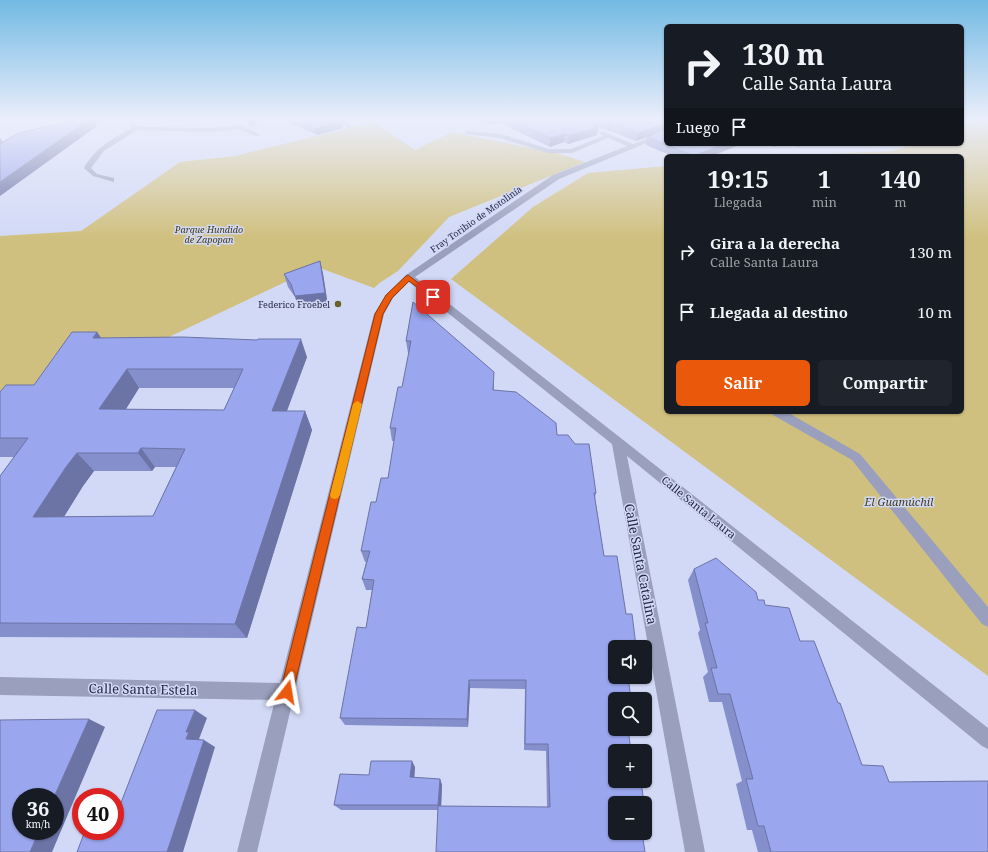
<!DOCTYPE html>
<html lang="es">
<head>
<meta charset="utf-8">
<style>
	body { margin:0; font-family:"Noto Serif",serif; background:#20242c; color:#f1f3f6; height:100vh; display:flex; flex-direction:column; font-size:15px; white-space:nowrap }
	* { box-sizing:border-box; margin:0 }
	p { font-size:13px; color:#9ea1a6 }
	.icon { flex:none; width:22px; height:22px; fill:none; stroke:currentColor; stroke-width:2; stroke-linecap:round; stroke-linejoin:round }
	.map { position:relative; flex:1; overflow:hidden }
	.drawer { position:absolute; left:664px; top:154px; width:300px; height:260px; display:flex; flex-direction:column; background:#171b24; border-radius:6px; box-shadow:0 1px 3px #0004 }
	.drawer>* { flex:none }
	.guide { position:absolute; left:664px; top:24px; width:300px; height:122px; border-radius:6px; box-shadow:0 1px 3px #0004; background:#171b24; color:#f1f3f6; overflow:hidden }
	.fabs { position:absolute; left:608px; top:640px; display:grid; gap:8px }
	.fabs a { display:grid; place-items:center; width:44px; height:44px; border-radius:6px; background:#171b24; box-shadow:0 1px 3px #0004; font-size:20px }
	.speed { position:absolute; left:12px; top:788px; display:flex; gap:8px; font-size:20px; font-weight:700; text-align:center }
	.speed>* { display:grid; place-content:center; width:52px; height:52px; border-radius:50%; background:#171b24; box-shadow:0 1px 3px #0004; line-height:1 }
	.speed small { font-size:10px; font-weight:400 }
	.speed .limit { border:6px solid #d22; background:#fff; color:#111 }
	.pin { position:absolute; display:grid; place-items:center; width:34px; height:34px; color:#fff; margin:-17px; border-radius:8px; box-shadow:0 2px 6px #0006 }
	.me { position:absolute; width:44px; margin:-22px; rotate:14deg; stroke-linejoin:round; filter:drop-shadow(0 0 3px #0008) }
	.turn { display:flex; align-items:center; gap:14px; height:84px; padding:0 12px; font-size:18px }
	.turn .icon { width:52px; height:52px; stroke-width:2.5 }
	.turn b { display:block; font-size:28px; line-height:34px }
	.then { display:flex; align-items:center; height:38px; padding:0 12px; background:#0003; gap:8px; font-size:15px }
	.eta { display:flex; justify-content:space-evenly; align-items:center; height:68px; text-align:center }
	.eta b { font-size:24px; font-weight:700; line-height:28px }
	.cta { display:flex; gap:8px; margin-top:auto; padding:8px 12px }
	.cta a { flex:1; height:46px; border-radius:6px; background:#ea580c; color:#fff; font-size:16px; font-weight:700; line-height:46px; text-align:center }
	.cta a+a { background:#20242c; color:#f1f3f6 }
	ul { padding:0; list-style:none }
	li { display:flex; align-items:center; gap:12px; height:60px; padding:0 12px }
	li div { flex:1 }
	li b { display:block; font-size:15px }
	li em { font-style:normal }
	.map>svg:first-child { display:block }
	.green { fill:#d0c07f }
	.lines { fill:none; stroke-linecap:round; stroke-linejoin:round }
	.minor { fill:#999fbc; fill-rule:evenodd }
	.major { fill:#646ca0; fill-rule:evenodd }
	.wall { fill:#848fcc; fill-rule:evenodd }
	.shaded-wall { fill:#6c74a6 }
	.building { fill:#9aa6ed; stroke:#6c74a6; fill-rule:evenodd }
	.route { fill:#ea580c; stroke:#983908 }
	.slow { fill:#f59e0b }
	.poi-dot { fill:#6b5f2c; stroke:#d2d9f6; stroke-width:1.5 }
	.labels { text-anchor:middle; dominant-baseline:central; stroke-width:3; stroke-linejoin:round; paint-order:stroke }
	.far-street-label { font-size:9px; fill:#242844; stroke:#d2d9f6 }
	.far-park-label { font-size:9px; font-style:italic; fill:#423a19; stroke:#d2d9f6 }
	.far-poi-label { font-size:9px; fill:#242844; stroke:#d2d9f6; text-anchor:end }
	.park-label { font-size:11px; font-style:italic; fill:#423a19; stroke:#d2d9f6 }
	.street-label { font-size:11px; fill:#242844; stroke:#d2d9f6 }
	.near-street-label { font-size:13px; fill:#242844; stroke:#d2d9f6 }
</style>
</head>
<body>
<div class="map">
<svg width="988" height="852" viewBox="0 0 988 852">
	<rect width="100%" height="100%" fill="#d2d9f6"/>
	<g class="green">
		<polygon points="983,118 988,118 988,676 451,279 533,207 588,173 666,166 666,412 962,412 962,156 781,156 893,151 914,144 962,144 962,127"/>
		<polygon points="374,122 415,150 452,132 560,154 585,162 449,217 398,271 381,282 374,288 317,267 0,417 0,236 81,231 180,162 235,156"/>
	</g>
	<g class="lines">
		<g class="minor">
			<path d="M 125,118 L 131,118 L 138,126 L 147,127 L 213,128 L 240,125 L 261,135 L 256,136 L 239,129 L 213,132 L 137,130 L 104,151 L 91,168 L 97,174 L 114,178 L 114,182 L 93,176 L 84,168 C 95,148 113,138 132,128 Z"/>
			<polygon points="333,118 341,118 353,127 348,128"/>
			<polygon points="467,131 501,134 549,149 571,149 603,136 599,133 602,131 633,144 666,131 666,135 559,179 415,277 622,439 988,728 988,749 982,746 627,456 705,852 685,852 612,444 409,282 393,298 384,314 257,852 237,852 275,700 0,695 0,677 280,683 374,314 386,295 406,275 553,175 627,146 608,138 572,153 548,153 500,138 465,134 465,132"/>
			<polygon points="771,412 787,412 860,454 988,607 988,627 982,624 852,460 773,415"/>
		</g>
		<polygon class="major" points="104,118 116,118 79,128 76,126"/>
	</g>
	<g class="wall">
		<polygon points="243,118 261,118 252,127"/>
		<polygon points="278,118 335,118 343,128 317,135"/>
		<polygon points="478,118 666,118 666,144 712,156 672,156 646,145 647,137 636,141 610,131 608,131 598,127 597,135 568,144 564,142 550,147 499,122 490,125"/>
		<polygon points="764,144 781,144 774,147"/>
		<polygon points="788,144 803,144 798,147"/>
		<polygon points="320,261 323,274 328,306 299,309 295,297 288,287 284,274"/>
		<polygon points="413,302 494,384 494,390 557,435 596,493 595,498 604,556 626,614 636,646 636,647 615,647 615,833 438,810 341,810 334,805 369,775 415,767 414,778 440,779 442,785 441,806 547,807 546,751 524,750 525,689 470,688 468,727 345,725 340,718 366,628 372,590 366,590 362,579 366,562 365,562 361,551 376,502 388,478 394,441 392,441 390,428 402,387 409,353 408,353 406,341"/>
		<path d="M 97,332 L 101,338 L 307,357 L 287,411 L 305,411 L 312,430 L 247,638 L 0,637 L 0,476 L 14,457 L 0,457 L 0,392 L 34,385 ZM 139,388 L 234,388 L 224,410 L 126,409 ZM 155,467 L 176,467 L 153,516 L 64,517 L 83,486 L 94,471 L 152,471 Z"/>
		<polygon points="694,569 758,600 765,605 800,641 862,765 889,782 988,852 758,852 752,830 747,830 736,784 742,781 722,702 709,702 703,677 708,672 698,633 700,630 688,580"/>
	</g>
	<g class="shaded-wall">
		<polygon points="91,118 94,118 97,126 0,196 0,182"/>
		<polygon points="253,118 261,118 252,127 250,121"/>
		<polygon points="490,118 499,118 499,122 490,125"/>
		<polygon points="341,122 343,128 317,135 315,129"/>
		<polygon points="609,123 612,123 610,131 608,131"/>
		<polygon points="666,123 666,130 636,141 638,133"/>
		<polygon points="598,127 597,135 568,144 569,136"/>
		<polygon points="565,134 564,142 550,147 550,138"/>
		<polygon points="0,138 5,145 0,149"/>
		<polygon points="723,144 742,144 712,156 694,156"/>
		<polygon points="775,144 781,144 774,147"/>
		<polygon points="799,144 803,144 798,147"/>
		<polygon points="320,261 323,274 328,306 299,309 295,296"/>
		<polygon points="97,332 110,351 93,338"/>
		<polygon points="301,339 307,357 280,429 272,411"/>
		<polygon points="127,369 139,388 114,428 99,409"/>
		<polygon points="305,411 312,430 247,638 235,624"/>
		<polygon points="141,448 155,467 152,471 138,453"/>
		<polygon points="77,453 94,471 83,486 53,534 33,517 66,467"/>
		<polygon points="469,680 470,688 468,727 467,719"/>
		<polygon points="195,710 207,718 199,739 201,740 199,747 186,739 186,732"/>
		<polygon points="89,719 105,727 52,852 30,852 39,831 55,831 55,797 54,797"/>
		<polygon points="204,740 215,747 183,852 167,852"/>
		<polygon points="412,761 415,767 414,783 410,777"/>
		<polygon points="440,779 442,785 441,810 438,805"/>
	</g>
	<g class="building">
		<polygon points="86,118 91,118 0,182 0,144 18,133"/>
		<polygon points="247,118 253,118 250,121"/>
		<polygon points="291,118 335,118 341,122 315,129"/>
		<polygon points="508,118 579,118 598,127 569,136 565,134 550,138"/>
		<polygon points="597,118 666,118 666,123 638,133 612,123 609,123"/>
		<polygon points="666,129 666,144 723,144 694,156 647,137"/>
		<polygon points="320,261 325,293 295,296 291,284 284,274"/>
		<polygon points="413,302 494,372 493,390 516,392 556,423 557,435 568,435 575,444 589,444 596,493 594,493 604,556 617,556 626,614 632,614 636,646 624,645 624,647 615,647 615,677 628,677 631,699 615,699 615,729 628,729 631,751 615,751 615,781 641,781 644,803 615,803 615,833 642,833 645,852 436,852 438,806 550,807 548,744 525,744 526,680 469,680 467,719 340,718 357,627 366,628 374,580 362,579 370,551 361,551 371,502 376,502 381,478 388,478 396,428 390,428 398,387 402,387 411,341 406,341"/>
		<path d="M 72,332 L 97,332 L 93,338 L 183,337 L 257,340 L 258,339 L 301,339 L 272,411 L 305,411 L 235,624 L 0,623 L 0,476 L 28,438 L 0,438 L 0,392 L 6,385 L 34,385 ZM 127,369 L 243,369 L 224,410 L 99,409 ZM 141,448 L 185,449 L 153,516 L 33,517 L 66,467 L 77,453 L 138,453 Z"/>
		<polygon points="716,558 756,592 758,600 764,600 765,605 789,608 800,641 814,641 838,703 840,703 862,765 883,766 889,782 988,781 988,852 771,852 764,826 758,826 746,779 753,779 730,694 718,694 711,668 717,668 705,623 708,623 694,569"/>
		<polygon points="157,710 195,710 186,732 189,732 186,739 204,740 167,852 77,852 85,831 115,831 115,818"/>
		<polygon points="89,719 54,797 21,797 21,831 39,831 30,852 0,852 0,720"/>
		<polygon points="371,761 412,761 410,777 440,779 438,805 334,805 340,774 369,775"/>
	</g>
	<linearGradient id="sky" x2="0" y2="1"><stop stop-color="#72bae3"/><stop offset="0.5" stop-color="#ebeefb"/><stop offset="1" stop-color="#ebeefb" stop-opacity="0"/></linearGradient>
	<rect width="988" height="238" fill="url(#sky)"/>
	<polygon class="route" points="408,275 437,297 433,299 431,298 409,281 392,298 383,314 293,692 291,697 287,699 282,697 280,692 375,314 386,295 406,276"/>
	<polygon class="slow" points="357,401 362,404 340,495 338,498 335,499 331,498 330,495 353,404"/>
	<circle class="poi-dot" cx="338" cy="304" r="4"/>
	<g class="labels">
		<g class="far-street-label">
			<text transform="translate(476 219) rotate(-35)">Fray Toribio de Motolinía</text>
		</g>
		<g class="far-park-label">
			<text x="209" y="229">Parque Hundido<tspan x="209" dy="10">de Zapopan</tspan></text>
		</g>
		<g class="far-poi-label">
			<text x="330" y="304">Federico Froebel</text>
		</g>
		<g class="park-label">
			<text x="899" y="501">El Guamúchil</text>
		</g>
		<g class="street-label">
			<text transform="translate(699 507) rotate(39)">Calle Santa Laura</text>
		</g>
		<g class="near-street-label">
			<text transform="translate(641 564) rotate(79)">Calle Santa Catalina</text>
			<text transform="translate(143 689) rotate(1)">Calle Santa Estela</text>
		</g>
	</g>
</svg>
<div class="fabs">
<a><svg class="icon" aria-label="sound" viewBox="0 0 24 24"><path d="M4 9h4l5-4v14l-5-4H4zM17 9q2 3 0 6"/></svg></a>
<a><svg class="icon" aria-label="search" viewBox="0 0 24 24"><circle cx="10" cy="10" r="6"/><path d="M15 15l6 6"/></svg></a>
<a>+</a>
<a>−</a>
</div>
<div class="speed"><div>36<small>km/h</small></div><div class="limit">40</div></div>
<div class="pin" style="left:433px;top:297px;background:#d93025"><svg class="icon" aria-label="arrive" viewBox="0 0 24 24"><path d="M6 21V4h12l-3 4 3 4H6"/></svg></div>
<svg class="me" style="left:287px;top:692px" viewBox="-20 -20 40 40"><path d="M0-17L14 15 0 8-14 15z" fill="#ea580c" stroke="#fff" stroke-width="4"/></svg>
<div class="guide">
<div class="turn"><svg class="icon" aria-label="right" viewBox="0 0 24 24"><path d="M7 20v-9h11M14 6l5 5-5 5"/></svg><div><b>130 m</b>Calle Santa Laura</div></div>
<div class="then">Luego<svg class="icon" aria-label="arrive" viewBox="0 0 24 24"><path d="M6 21V4h12l-3 4 3 4H6"/></svg></div>
</div>
<section class="drawer">
<div class="eta">
<div><b>19:15</b><p>Llegada</p></div>
<div><b>1</b><p>min</p></div>
<div><b>140</b><p>m</p></div>
</div>
<ul>
<li><svg class="icon" aria-label="right" viewBox="0 0 24 24"><path d="M7 20v-9h11M14 6l5 5-5 5"/></svg><div><b>Gira a la derecha</b><p>Calle Santa Laura</p></div><em>130 m</em></li>
<li><svg class="icon" aria-label="arrive" viewBox="0 0 24 24"><path d="M6 21V4h12l-3 4 3 4H6"/></svg><div><b>Llegada al destino</b></div><em>10 m</em></li>
</ul>
<div class="cta"><a>Salir</a><a>Compartir</a></div>
</section>
</div>
</body>
</html>
